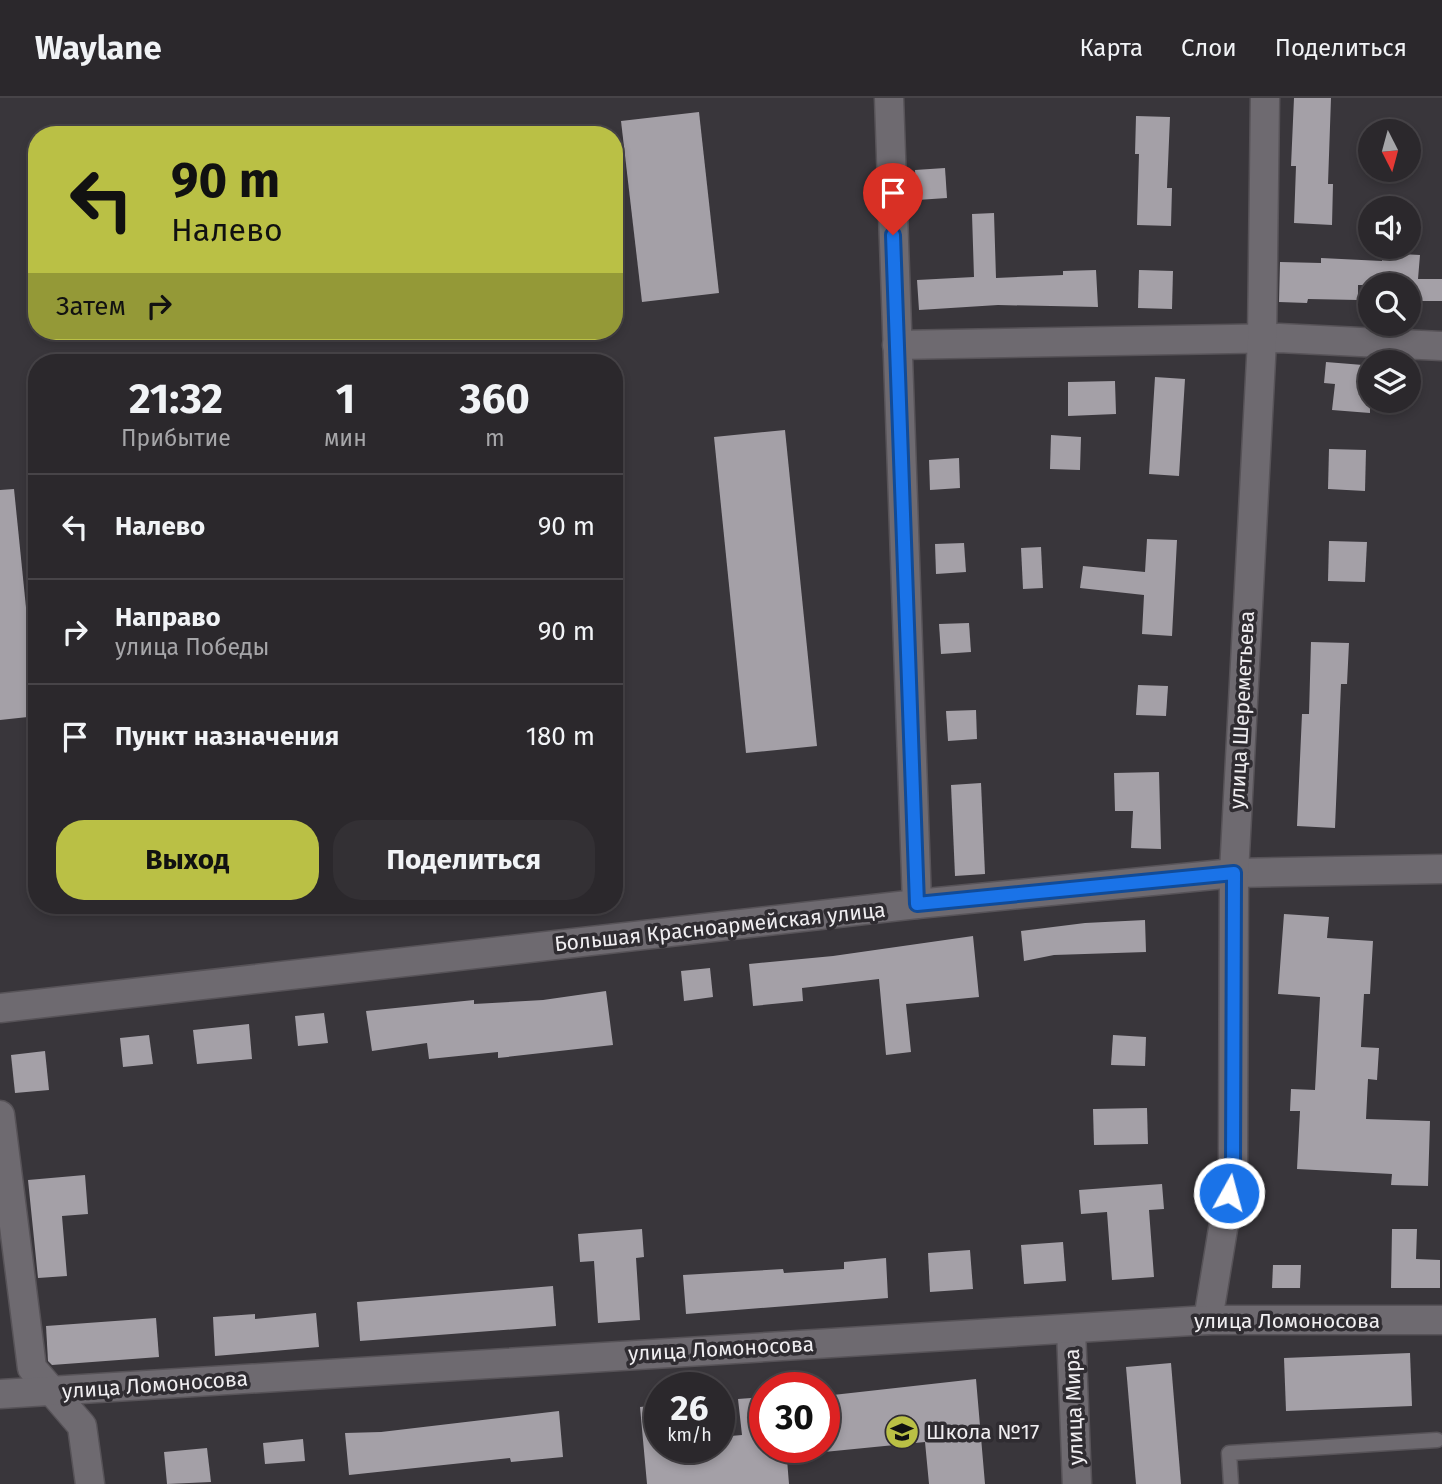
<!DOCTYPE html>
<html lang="ru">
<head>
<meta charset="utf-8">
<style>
	body { margin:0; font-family:"Fira Sans",sans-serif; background:#333034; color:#f1f3f6; height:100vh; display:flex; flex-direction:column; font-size:26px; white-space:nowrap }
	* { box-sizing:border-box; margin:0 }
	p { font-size:23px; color:#a6a6a9 }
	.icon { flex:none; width:38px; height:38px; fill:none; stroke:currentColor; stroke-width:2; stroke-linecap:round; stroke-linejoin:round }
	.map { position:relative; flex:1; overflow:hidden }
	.panel { position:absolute; left:28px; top:256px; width:595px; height:560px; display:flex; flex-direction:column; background:#2b282c; border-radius:28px; box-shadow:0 4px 10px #0003,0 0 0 2px #474448 }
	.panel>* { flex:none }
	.banner { position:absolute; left:28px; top:28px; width:595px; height:214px; border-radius:28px; box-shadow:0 4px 10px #0003,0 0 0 2px #474448; background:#bac045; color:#111; overflow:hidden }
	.needle { width:46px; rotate:174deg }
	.tools { position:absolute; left:1358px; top:21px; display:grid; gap:14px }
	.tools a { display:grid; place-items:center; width:63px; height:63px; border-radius:50%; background:#2b282c; box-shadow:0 4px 10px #0003,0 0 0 2px #474448; font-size:35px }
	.speed { position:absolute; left:644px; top:1274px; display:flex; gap:14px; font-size:35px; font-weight:700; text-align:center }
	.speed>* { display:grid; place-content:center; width:91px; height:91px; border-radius:50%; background:#2b282c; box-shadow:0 4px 10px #0003,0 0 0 2px #474448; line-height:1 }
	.speed small { font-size:18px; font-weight:400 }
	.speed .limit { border:10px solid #d22; background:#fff; color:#111 }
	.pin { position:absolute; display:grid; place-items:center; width:60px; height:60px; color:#fff; margin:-72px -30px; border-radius:50% 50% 50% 0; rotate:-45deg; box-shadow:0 0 7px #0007 }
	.pin .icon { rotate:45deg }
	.me { position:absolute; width:77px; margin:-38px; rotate:7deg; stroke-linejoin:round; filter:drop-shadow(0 0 5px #0008) }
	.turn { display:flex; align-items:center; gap:24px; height:147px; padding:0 28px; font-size:32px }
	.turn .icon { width:91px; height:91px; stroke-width:2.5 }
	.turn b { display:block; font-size:49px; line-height:60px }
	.then { display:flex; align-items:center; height:66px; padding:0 28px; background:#0003; gap:14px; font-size:26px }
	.eta { display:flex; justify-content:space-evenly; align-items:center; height:119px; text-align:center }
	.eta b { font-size:42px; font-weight:700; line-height:49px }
	.cta { display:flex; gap:14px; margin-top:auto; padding:14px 28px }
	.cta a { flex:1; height:80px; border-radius:28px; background:#bac045; color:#111; font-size:28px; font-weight:700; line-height:80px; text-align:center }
	.cta a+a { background:#333034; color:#f1f3f6 }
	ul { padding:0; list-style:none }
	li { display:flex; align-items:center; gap:21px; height:105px; padding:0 28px; border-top:2px solid #474448 }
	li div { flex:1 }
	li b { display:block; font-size:26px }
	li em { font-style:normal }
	header { display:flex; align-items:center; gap:42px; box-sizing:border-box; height:98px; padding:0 35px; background:#2b282c; border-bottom:2px solid #474448 }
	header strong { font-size:33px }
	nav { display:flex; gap:38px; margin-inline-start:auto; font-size:24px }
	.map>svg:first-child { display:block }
	.building { fill:#a4a0a7 }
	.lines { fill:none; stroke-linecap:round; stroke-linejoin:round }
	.lane-casing { stroke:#575358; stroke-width:17 }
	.street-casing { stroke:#575358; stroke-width:31 }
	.lane { stroke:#6e6a70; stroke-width:14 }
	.street { stroke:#6e6a70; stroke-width:28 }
	.route-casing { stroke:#114b97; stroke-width:18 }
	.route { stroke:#1a73e8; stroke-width:12 }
	.labels { text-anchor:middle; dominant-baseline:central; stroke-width:7; stroke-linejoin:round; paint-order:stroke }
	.street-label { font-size:21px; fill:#f0eef1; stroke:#2f2c31 }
	.poi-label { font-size:21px; fill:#f0eef1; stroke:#2f2c31; text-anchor:start }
</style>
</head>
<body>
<header>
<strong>Waylane</strong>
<nav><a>Карта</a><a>Слои</a><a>Поделиться</a></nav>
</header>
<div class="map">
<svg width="1442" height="1386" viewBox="0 0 1442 1386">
	<rect width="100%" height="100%" fill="#39363b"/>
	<g class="building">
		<polygon points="1294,0 1331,0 1328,86 1333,86 1332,127 1294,125 1296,68 1291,68"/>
		<polygon points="699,14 719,195 642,204 621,23"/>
		<polygon points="1136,18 1170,19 1167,90 1172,90 1171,128 1137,127 1139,56 1135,56"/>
		<polygon points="945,70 947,100 917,102 915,72"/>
		<polygon points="994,115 996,180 1063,177 1063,173 1096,172 1098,209 998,207 919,212 917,182 974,179 972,116"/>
		<polygon points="1382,155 1420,157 1418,181 1442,181 1442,203 1409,203 1409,187 1358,187 1358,202 1308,201 1307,205 1279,204 1280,164 1321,165 1321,160 1382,163"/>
		<polygon points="1139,172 1173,173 1172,211 1138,210"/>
		<polygon points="1326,264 1363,267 1362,283 1370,283 1370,315 1332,312 1335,286 1324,285"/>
		<polygon points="1155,279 1185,281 1179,378 1149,376"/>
		<polygon points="1115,283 1116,316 1068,318 1068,284"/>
		<polygon points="785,332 817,648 746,655 714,339"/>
		<polygon points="1051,337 1081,339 1080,372 1050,371"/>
		<polygon points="1329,351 1366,352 1365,393 1328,391"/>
		<polygon points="959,360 960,390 930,392 929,362"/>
		<polygon points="14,391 37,618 0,622 0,392"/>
		<polygon points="1147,441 1177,442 1172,538 1142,536 1144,497 1080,490 1083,468 1145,474"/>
		<polygon points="1329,443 1367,444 1365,484 1328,483"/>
		<polygon points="964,445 966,474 936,476 935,446"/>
		<polygon points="1041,449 1043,490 1023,491 1021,450"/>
		<polygon points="969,525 971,554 941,556 939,526"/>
		<polygon points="1311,544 1349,545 1347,586 1341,586 1335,730 1297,728 1302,616 1309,616"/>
		<polygon points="1138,587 1168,588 1166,618 1136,617"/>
		<polygon points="976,612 977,641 948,643 946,613"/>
		<polygon points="1159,674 1161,751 1131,750 1133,713 1115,713 1114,675"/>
		<polygon points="981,685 985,776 955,778 951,687"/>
		<polygon points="1284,816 1329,819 1327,840 1373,843 1370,896 1364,896 1361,949 1379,950 1377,982 1368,981 1366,1021 1430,1023 1428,1088 1391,1087 1392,1076 1297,1071 1300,1013 1290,1013 1291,991 1315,992 1320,899 1278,896"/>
		<polygon points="1145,822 1146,854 1054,857 1024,863 1021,833 1085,825"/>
		<polygon points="973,838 979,899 906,906 911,954 886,957 879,881 802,890 803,903 753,908 749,866 833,858"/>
		<polygon points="710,870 713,899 684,903 681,873"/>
		<polygon points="606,893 613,947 498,960 498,954 429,961 427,945 372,953 366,913 474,902 474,906 543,902"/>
		<polygon points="324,915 328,945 298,948 295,918"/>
		<polygon points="249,926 252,961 197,966 193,932"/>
		<polygon points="149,937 153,966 123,969 120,940"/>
		<polygon points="1113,937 1146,939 1145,968 1111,967"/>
		<polygon points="45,953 49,992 15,995 11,957"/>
		<polygon points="1147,1010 1148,1046 1094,1047 1093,1011"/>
		<polygon points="85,1077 88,1116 62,1118 67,1178 38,1180 28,1082"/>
		<polygon points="1162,1086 1164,1111 1149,1112 1154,1179 1112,1182 1107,1114 1081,1116 1079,1092"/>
		<polygon points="642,1131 644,1159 636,1160 640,1222 598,1225 594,1163 580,1164 578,1136"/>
		<polygon points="1392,1131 1417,1131 1416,1161 1440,1162 1440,1190 1391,1190"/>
		<polygon points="1063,1144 1066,1183 1024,1186 1021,1147"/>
		<polygon points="970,1152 973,1191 930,1194 928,1155"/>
		<polygon points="886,1160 888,1200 686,1216 683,1177 783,1171 784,1175 844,1171 844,1164"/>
		<polygon points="1273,1167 1301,1167 1300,1190 1272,1190"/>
		<polygon points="553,1188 556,1228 360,1243 357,1204"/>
		<polygon points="316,1215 319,1249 215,1258 213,1219 255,1216 255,1221"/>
		<polygon points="156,1220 159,1259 52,1267 48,1263 46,1228"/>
		<polygon points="1410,1255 1412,1308 1286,1313 1284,1260"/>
		<polygon points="1171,1265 1181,1386 1136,1386 1126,1269"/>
		<polygon points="976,1281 985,1386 929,1386 925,1344 824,1354 824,1298"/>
		<polygon points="765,1299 765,1349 786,1349 789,1386 647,1386 640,1309 660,1307 660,1349 719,1349 719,1339 742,1337 738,1301"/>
		<polygon points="559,1313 563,1359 511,1364 510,1360 349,1377 345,1335 381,1334"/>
		<polygon points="303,1341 305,1363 265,1366 263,1345"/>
		<polygon points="207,1350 211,1384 167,1386 164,1354"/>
	</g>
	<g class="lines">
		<g class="lane-casing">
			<polyline id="lane" points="1231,1386 1229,1355 1437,1342"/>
		</g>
		<g class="street-casing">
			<g id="street">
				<polyline points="889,0 917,806"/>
				<polyline points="897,247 1279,240 1442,248"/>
				<polyline points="0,910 917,806 1234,775 1442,771"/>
				<polyline points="0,1017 32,1270 82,1328 90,1386"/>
				<polyline points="1208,1222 1233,1070 1234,775 1262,242 1265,0"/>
				<polyline points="1071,1232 1077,1386"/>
				<polyline points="0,1296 1208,1222 1442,1222"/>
			</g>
		</g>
		<use href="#lane" class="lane"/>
		<use href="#street" class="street"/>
	</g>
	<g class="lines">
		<g class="route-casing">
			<polyline id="route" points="893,137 917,806 1234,775 1233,1070 1229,1095"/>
		</g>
		<use href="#route" class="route"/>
	</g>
	<defs>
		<g id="school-disc" transform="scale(1.75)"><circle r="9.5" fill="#bac045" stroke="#2f2c31"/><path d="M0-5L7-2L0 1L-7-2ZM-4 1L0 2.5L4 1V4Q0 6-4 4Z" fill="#111"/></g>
	</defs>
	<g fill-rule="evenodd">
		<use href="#school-disc" x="902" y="1334"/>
	</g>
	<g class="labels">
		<g class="street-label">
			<text transform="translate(1242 612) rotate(-87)">улица Шереметьева</text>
			<text transform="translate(720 829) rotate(-6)">Большая Красноармейская улица</text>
			<text x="1287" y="1223">улица Ломоносова</text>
			<text transform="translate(721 1251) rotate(-3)">улица Ломоносова</text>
			<text transform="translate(155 1287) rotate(-4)">улица Ломоносова</text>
			<text transform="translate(1074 1309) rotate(-92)">улица Мира</text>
		</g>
		<g class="poi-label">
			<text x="926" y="1334">Школа №17</text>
		</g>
	</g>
</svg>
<div class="tools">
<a><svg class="needle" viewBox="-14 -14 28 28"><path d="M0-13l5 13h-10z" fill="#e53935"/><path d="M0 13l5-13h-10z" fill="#a6a6a9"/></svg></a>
<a><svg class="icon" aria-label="sound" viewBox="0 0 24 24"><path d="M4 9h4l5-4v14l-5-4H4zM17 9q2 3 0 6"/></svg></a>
<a><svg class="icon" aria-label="search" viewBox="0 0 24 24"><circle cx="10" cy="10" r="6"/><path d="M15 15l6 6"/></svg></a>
<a><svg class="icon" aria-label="layers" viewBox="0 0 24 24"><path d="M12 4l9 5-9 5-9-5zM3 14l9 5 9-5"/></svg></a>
</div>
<div class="speed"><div>26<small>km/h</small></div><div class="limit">30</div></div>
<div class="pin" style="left:893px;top:137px;background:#d93025"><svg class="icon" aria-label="arrive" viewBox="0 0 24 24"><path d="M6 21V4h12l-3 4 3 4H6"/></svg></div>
<svg class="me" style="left:1229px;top:1095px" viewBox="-20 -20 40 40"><circle r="17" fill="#1a73e8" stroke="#fff" stroke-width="3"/><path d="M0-11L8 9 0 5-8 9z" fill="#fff"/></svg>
<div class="banner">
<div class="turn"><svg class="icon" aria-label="left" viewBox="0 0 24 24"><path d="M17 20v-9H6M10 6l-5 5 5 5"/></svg><div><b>90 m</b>Налево</div></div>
<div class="then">Затем<svg class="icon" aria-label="right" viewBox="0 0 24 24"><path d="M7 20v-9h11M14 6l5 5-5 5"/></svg></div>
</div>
<section class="panel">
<div class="eta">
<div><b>21:32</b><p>Прибытие</p></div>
<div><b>1</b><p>мин</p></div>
<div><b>360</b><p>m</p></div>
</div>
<ul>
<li><svg class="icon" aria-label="left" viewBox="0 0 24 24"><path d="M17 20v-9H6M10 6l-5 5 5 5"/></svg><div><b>Налево</b></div><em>90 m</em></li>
<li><svg class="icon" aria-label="right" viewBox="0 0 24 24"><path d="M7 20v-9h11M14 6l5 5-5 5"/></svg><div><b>Направо</b><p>улица Победы</p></div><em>90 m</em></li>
<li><svg class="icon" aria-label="arrive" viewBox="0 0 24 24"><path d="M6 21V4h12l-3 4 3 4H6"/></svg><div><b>Пункт назначения</b></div><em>180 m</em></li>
</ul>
<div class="cta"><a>Выход</a><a>Поделиться</a></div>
</section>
</div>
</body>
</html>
